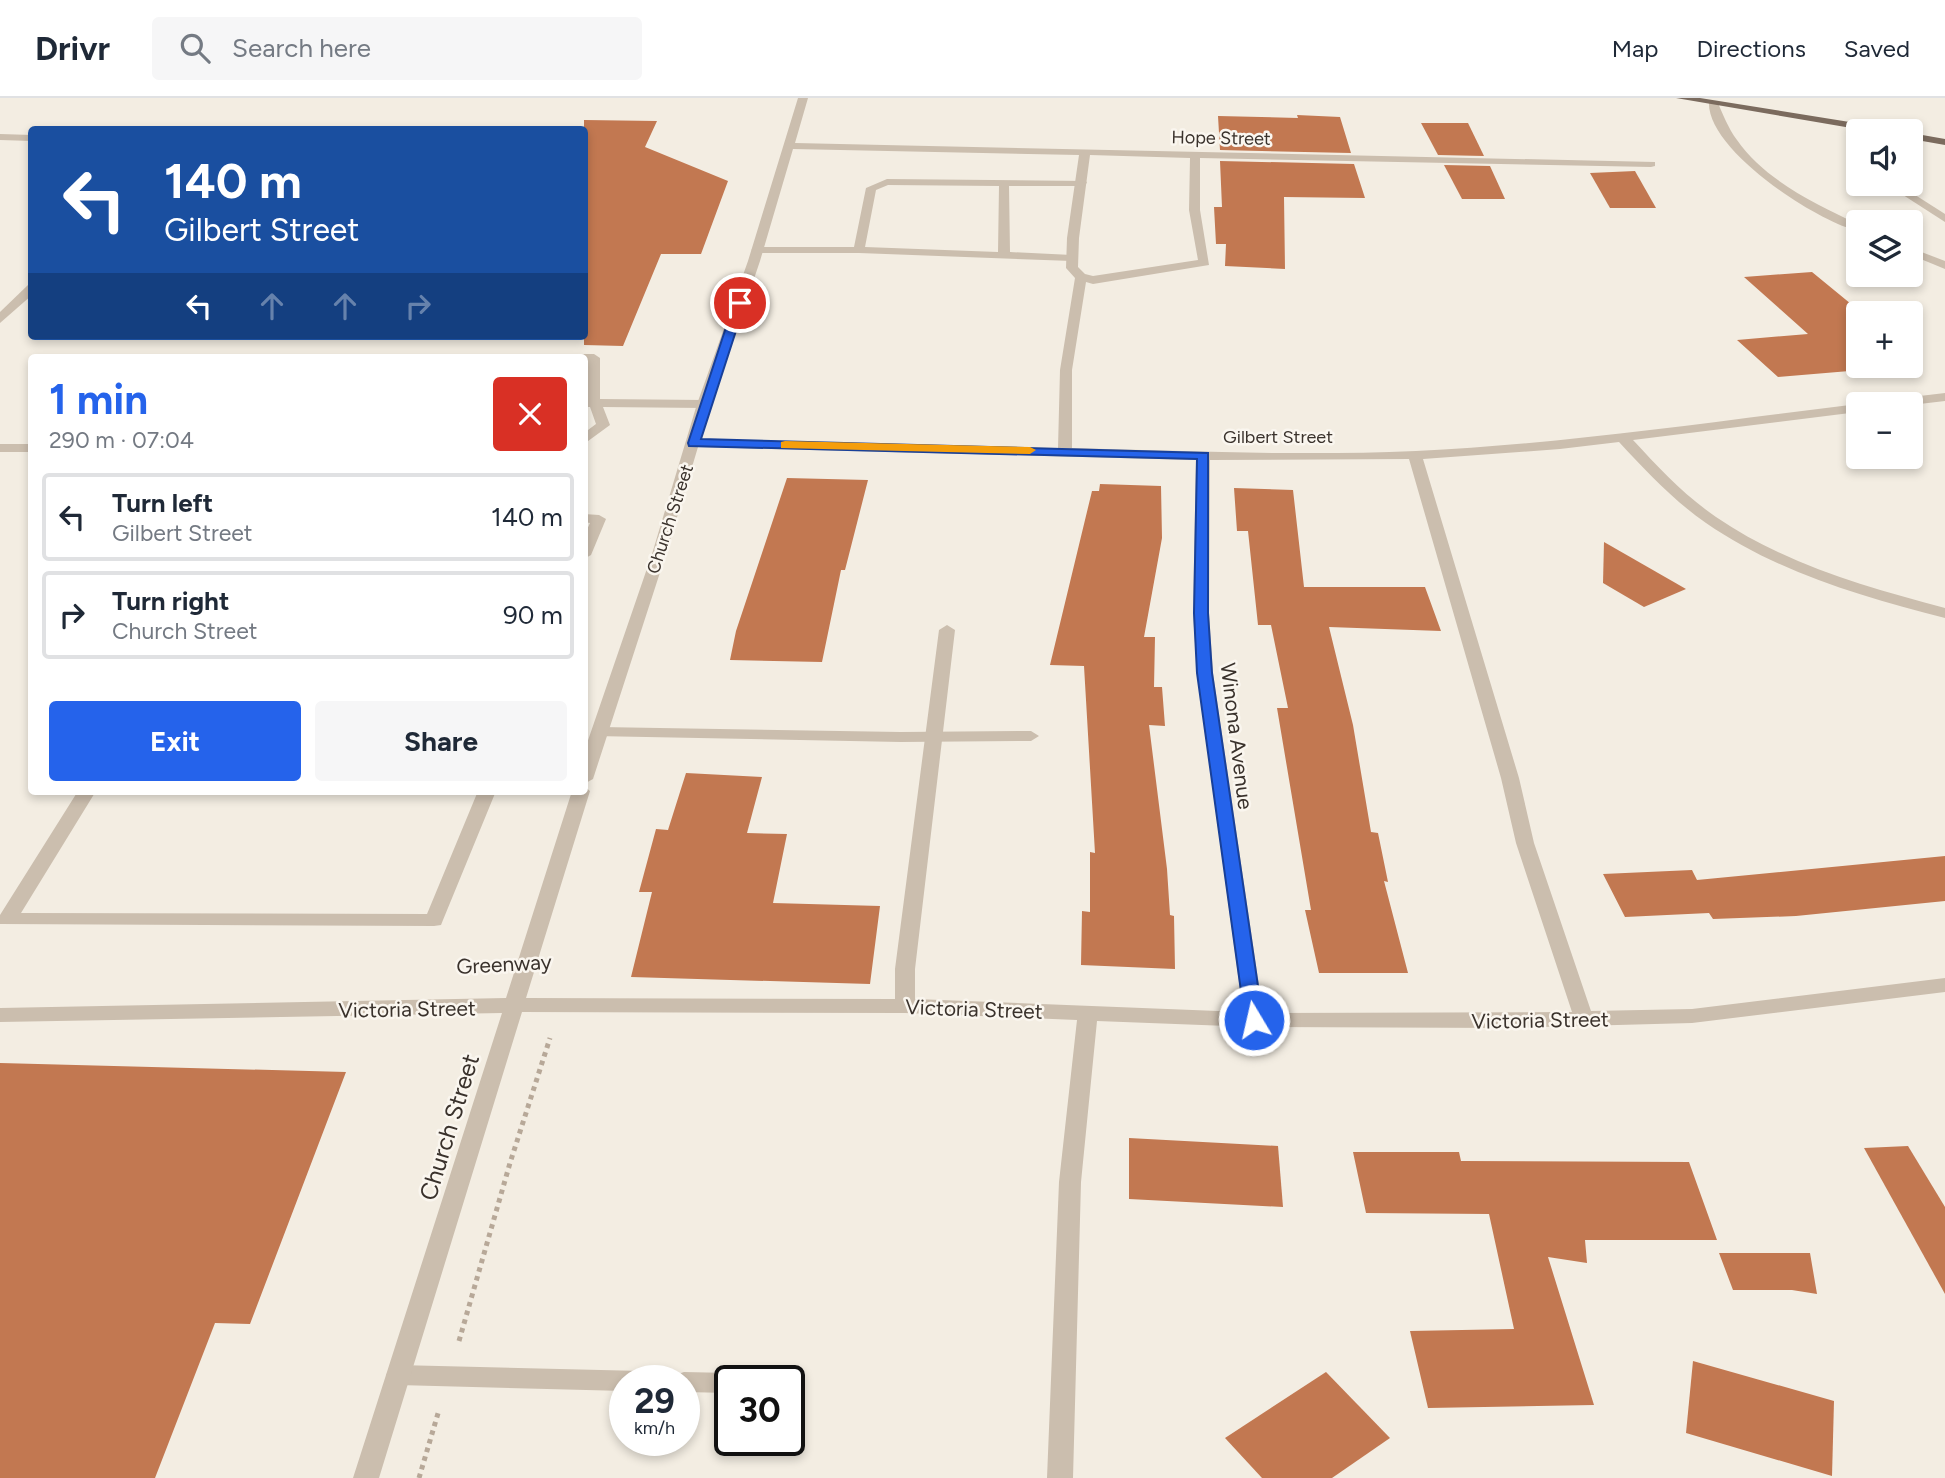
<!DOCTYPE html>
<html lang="en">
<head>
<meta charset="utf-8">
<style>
	body { margin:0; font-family:Figtree,sans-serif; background:#f6f6f7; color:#1f2937; height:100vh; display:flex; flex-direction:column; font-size:26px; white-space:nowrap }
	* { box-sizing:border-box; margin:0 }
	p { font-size:23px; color:#747a83 }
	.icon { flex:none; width:38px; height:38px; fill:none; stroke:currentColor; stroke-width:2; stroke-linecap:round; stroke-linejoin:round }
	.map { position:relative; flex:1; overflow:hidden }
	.sheet { position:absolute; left:28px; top:256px; width:560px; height:441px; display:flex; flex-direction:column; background:#fff; border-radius:7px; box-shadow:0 4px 10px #0003 }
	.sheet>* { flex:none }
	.guide { position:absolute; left:28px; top:28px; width:560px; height:214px; border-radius:7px; box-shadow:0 4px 10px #0003; background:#1a4fa0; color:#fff; overflow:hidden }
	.fabs { position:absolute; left:1846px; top:21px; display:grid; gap:14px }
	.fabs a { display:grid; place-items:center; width:77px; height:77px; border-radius:7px; background:#fff; box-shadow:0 4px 10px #0003; font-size:35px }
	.speed { position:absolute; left:609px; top:1267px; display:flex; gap:14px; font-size:35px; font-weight:700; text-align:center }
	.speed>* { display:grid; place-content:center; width:91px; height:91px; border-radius:50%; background:#fff; box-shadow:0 4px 10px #0003; line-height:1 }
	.speed small { font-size:18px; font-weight:400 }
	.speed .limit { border:4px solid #111; border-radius:10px; background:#fff; color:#111 }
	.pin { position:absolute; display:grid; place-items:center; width:60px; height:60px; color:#fff; margin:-30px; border:4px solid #fff; border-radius:50%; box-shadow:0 2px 7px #0007 }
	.me { position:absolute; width:77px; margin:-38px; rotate:351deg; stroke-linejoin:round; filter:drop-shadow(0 0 5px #0008) }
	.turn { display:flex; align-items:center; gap:24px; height:147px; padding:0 21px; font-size:32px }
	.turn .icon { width:91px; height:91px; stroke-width:2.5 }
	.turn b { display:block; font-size:49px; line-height:60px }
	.lanes { display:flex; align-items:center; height:66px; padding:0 21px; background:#0003; justify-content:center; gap:35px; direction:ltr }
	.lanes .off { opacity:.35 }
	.round { display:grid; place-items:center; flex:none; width:74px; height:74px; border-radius:7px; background:#f6f6f7 }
	.head { display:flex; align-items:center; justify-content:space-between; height:119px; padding:0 21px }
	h1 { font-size:42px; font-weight:700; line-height:52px; color:#2563eb }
	.primary-button { display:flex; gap:14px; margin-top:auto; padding:14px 21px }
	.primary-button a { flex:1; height:80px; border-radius:7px; background:#2563eb; color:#fff; font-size:28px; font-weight:700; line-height:80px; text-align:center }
	.primary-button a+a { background:#f6f6f7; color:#1f2937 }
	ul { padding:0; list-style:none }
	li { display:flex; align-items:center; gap:21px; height:88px; margin:0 14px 10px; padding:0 7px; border:4px solid #e0e1e3; border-radius:7px }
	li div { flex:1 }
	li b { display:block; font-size:26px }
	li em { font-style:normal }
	header { display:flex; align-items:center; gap:42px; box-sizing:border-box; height:98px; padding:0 35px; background:#fff; border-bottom:2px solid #e0e1e3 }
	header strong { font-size:33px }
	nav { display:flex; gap:38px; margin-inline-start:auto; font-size:24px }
	.search { width:490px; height:63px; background:#f6f6f7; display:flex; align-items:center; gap:18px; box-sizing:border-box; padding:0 24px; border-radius:7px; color:#747a83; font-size:26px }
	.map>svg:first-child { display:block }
	.building { fill:#c27851 }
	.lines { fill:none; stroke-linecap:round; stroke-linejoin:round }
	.path { stroke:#b7a898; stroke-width:5; stroke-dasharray:4.5 4.5; stroke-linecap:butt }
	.service { fill:#cbbeae; fill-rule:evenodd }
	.minor { fill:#cbbeae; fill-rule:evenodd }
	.primary { fill:#7b6b5e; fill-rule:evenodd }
	.route { fill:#2563eb; stroke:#184099; stroke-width:2 }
	.slow { fill:#f59e0b }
	.labels { text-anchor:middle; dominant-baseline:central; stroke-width:5; stroke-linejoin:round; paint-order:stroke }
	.far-street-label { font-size:18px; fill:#3a322c; stroke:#faf6ef }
	.street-label { font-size:21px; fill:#3a322c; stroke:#faf6ef }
	.near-street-label { font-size:24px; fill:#3a322c; stroke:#faf6ef }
</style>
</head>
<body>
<header>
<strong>Drivr</strong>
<div class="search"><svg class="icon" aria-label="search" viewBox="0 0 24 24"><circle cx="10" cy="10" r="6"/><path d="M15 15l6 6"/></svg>Search here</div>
<nav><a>Map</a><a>Directions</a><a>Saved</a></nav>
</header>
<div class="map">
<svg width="1945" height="1380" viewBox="0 0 1945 1380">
	<rect width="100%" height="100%" fill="#f3ede2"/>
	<g class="building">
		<polygon points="1297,17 1340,19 1351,55 1220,52 1218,18 1298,20"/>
		<polygon points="584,22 657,23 645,49 728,83 701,156 661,156 623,248 584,247"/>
		<polygon points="1421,25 1468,25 1484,58 1438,57"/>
		<polygon points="1220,63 1354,66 1365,100 1284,99 1285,171 1225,168 1226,146 1216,146 1214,109 1222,109"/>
		<polygon points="1444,67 1490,68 1505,101 1462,101"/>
		<polygon points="1635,73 1656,110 1610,110 1590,75"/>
		<polygon points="1812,174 1862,215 1858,215 1858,268 1909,268 1778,279 1737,242 1808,236 1744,179"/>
		<polygon points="787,380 868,382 845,472 841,472 822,564 730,562 736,533"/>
		<polygon points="1100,386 1161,388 1162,440 1144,539 1155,539 1154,589 1162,589 1165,628 1149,627 1167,771 1170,817 1174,818 1175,871 1081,867 1082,813 1090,814 1090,754 1095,755 1084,568 1050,567 1092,393 1099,393"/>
		<polygon points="1234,390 1293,392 1304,489 1425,489 1441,533 1329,529 1353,627 1371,734 1378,735 1388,784 1384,783 1408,875 1319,875 1305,812 1311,812 1277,610 1288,610 1271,527 1258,527 1248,433 1237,433"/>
		<polygon points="1604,444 1686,491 1644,509 1603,485"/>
		<polygon points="686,675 762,679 747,735 787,736 773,805 880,808 870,886 631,879 652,794 639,794 656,731 668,732"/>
		<polygon points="1945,758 1945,803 1796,818 1713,821 1709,815 1625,819 1603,776 1692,772 1697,782"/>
		<polygon points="0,965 346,974 250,1226 215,1225 155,1380 0,1380"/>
		<polygon points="1129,1040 1278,1048 1283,1109 1129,1101"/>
		<polygon points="1908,1048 1945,1109 1945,1196 1864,1050"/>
		<polygon points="1353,1054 1459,1054 1461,1063 1689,1064 1717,1142 1585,1142 1587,1165 1548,1159 1594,1307 1428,1310 1410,1233 1514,1231 1489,1116 1366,1115"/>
		<polygon points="1719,1155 1810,1155 1817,1196 1792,1192 1733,1192"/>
		<polygon points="1693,1263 1834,1303 1832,1378 1686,1335"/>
		<polygon points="1326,1274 1390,1340 1332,1380 1262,1380 1225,1340"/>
	</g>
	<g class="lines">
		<g class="path">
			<polyline points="459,1243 510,1065 550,940"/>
			<polyline points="419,1380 439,1312"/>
		</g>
		<g class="service">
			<polygon points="0,36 32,37 32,43 0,42"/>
			<path d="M 887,81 L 1086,83 L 1087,85 L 1082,88 L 1009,88 L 1010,154 L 1072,157 L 1078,160 L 1072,163 L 859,155 L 757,155 L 751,152 L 757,149 L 854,149 L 866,90 ZM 888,87 L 999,88 L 998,154 L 865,149 L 876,92 Z"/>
			<polygon points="28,187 32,187 32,197 0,225 0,214"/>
			<polygon points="584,256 594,256 600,260 600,301 704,302 711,306 704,310 603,309 610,327 584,346 584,335 596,326 590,309 584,309 584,301 587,301 587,264 584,264 584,259 578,259"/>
			<rect x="0" y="346" width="32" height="8"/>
			<polygon points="584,416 599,417 606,421 591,457 584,461 584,438 590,425 584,424"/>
			<polygon points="600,629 901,634 1031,633 1039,638 1031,643 901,644 594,638 592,634"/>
			<polygon points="78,693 96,693 21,815 427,816 478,693 496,693 443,822 441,827 434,828 0,826 0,817"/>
			<polygon points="398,1267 642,1273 651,1276 654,1283 625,1283 625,1293 398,1287 390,1284 386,1277 390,1270"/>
			<polygon points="684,1274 730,1275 739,1278 741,1283 730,1283 730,1295 684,1294 684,1283 673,1283 675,1277"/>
		</g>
		<g class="minor">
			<path d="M 798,0 L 808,0 L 795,45 L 1655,64 L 1655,68 L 1651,69 L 1200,60 L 1200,112 L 1209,167 L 1093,186 L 1086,184 L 1072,272 L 1072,350 C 1186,353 1301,358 1416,353 C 1564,346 1711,324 1858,306 L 1859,306 L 1858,314 L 1633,342 C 1659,370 1684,397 1716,419 C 1785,466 1865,489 1945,510 L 1945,520 C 1862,499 1777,474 1706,425 C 1673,402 1646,373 1619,344 L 1560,351 L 1423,361 L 1519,680 L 1534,745 L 1591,913 L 1692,911 L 1945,880 L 1945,894 L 1692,925 L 1506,930 L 1254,929 L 1097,923 L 1081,1084 L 1073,1380 L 1047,1380 L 1059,1084 L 1077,922 L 905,915 L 522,914 L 379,1380 L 353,1380 L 502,915 L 0,924 L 0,910 L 506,900 L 572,693 L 584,693 L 584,688 L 590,693 L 526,900 L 895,901 L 895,871 L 939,532 L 947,527 L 955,532 L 915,871 L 915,901 L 1243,914 L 1197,575 L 1193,515 L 1196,362 L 698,349 L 666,456 L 593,681 L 584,686 L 584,654 L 652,456 L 697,306 L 748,163 ZM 793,51 L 1079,57 L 1067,140 L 1066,170 L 1075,180 L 1060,272 L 1058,350 L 700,341 L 760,163 ZM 1090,57 L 1190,60 L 1189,112 L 1198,162 L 1093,178 L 1085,176 L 1078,169 L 1079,140 ZM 1409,361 L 1501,680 L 1516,745 L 1572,914 L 1263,915 L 1213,575 L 1209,515 L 1210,362 Z"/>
			<path d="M 1709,3 L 1717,3 C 1723,16 1728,30 1737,42 C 1765,82 1815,106 1858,126 L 1858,133 C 1817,124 1705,51 1709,3 Z"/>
			<polygon points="1886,86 1898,86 1945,116 1945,124"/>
			<polygon points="1911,150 1945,163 1945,171 1911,157"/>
			<polygon points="1945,295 1945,303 1911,307 1879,306 1886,302"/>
		</g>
		<g class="primary">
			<polygon points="1676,0 1700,0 1887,30 1892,33 1869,33"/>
			<polygon points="1911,35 1945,41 1945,47 1911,41"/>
		</g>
	</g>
	<polygon class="route" points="740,202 745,205 701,341 1208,355 1208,515 1212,575 1263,922 1260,926 1247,926 1245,922 1197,575 1194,515 1197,361 689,348 688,345 734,205"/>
	<polygon class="slow" points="785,343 1030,349 1036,352 1030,356 781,350 781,344"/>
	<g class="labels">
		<g class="far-street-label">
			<text transform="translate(1221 40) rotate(1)">Hope Street</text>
			<text x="1278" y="339">Gilbert Street</text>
			<text transform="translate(670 421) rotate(-72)">Church Street</text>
		</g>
		<g class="street-label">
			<text transform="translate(1237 638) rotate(83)">Winona Avenue</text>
			<text transform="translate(504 866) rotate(-3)">Greenway</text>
			<text transform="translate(407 911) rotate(-1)">Victoria Street</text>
			<text transform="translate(974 911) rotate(2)">Victoria Street</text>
			<text transform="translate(1540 922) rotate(-1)">Victoria Street</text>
		</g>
		<g class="near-street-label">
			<text transform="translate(449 1029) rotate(-73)">Church Street</text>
		</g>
	</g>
</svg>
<div class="fabs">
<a><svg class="icon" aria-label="sound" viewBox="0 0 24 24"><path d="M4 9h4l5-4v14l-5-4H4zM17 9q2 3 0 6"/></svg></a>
<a><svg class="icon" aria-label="layers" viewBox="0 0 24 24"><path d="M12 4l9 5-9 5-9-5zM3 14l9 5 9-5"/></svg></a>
<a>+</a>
<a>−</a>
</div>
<div class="speed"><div>29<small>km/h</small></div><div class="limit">30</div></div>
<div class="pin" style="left:740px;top:205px;background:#d93025"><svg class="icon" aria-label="arrive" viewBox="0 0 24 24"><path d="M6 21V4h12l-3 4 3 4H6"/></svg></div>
<svg class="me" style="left:1254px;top:922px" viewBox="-20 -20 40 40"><circle r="17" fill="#2563eb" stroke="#fff" stroke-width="3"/><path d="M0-11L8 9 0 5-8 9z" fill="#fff"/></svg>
<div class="guide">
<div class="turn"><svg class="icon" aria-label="left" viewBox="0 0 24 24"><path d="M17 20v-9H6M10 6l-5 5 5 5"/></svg><div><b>140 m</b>Gilbert Street</div></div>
<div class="lanes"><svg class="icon" aria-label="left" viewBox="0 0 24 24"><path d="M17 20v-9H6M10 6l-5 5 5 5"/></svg><svg class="icon off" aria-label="ahead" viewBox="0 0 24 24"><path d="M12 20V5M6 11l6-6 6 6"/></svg><svg class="icon off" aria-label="ahead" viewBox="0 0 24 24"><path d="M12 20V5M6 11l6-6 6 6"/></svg><svg class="icon off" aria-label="right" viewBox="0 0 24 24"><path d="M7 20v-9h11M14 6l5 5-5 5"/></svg></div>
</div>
<section class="sheet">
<div class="head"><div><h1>1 min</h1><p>290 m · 07:04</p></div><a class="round" style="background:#d93025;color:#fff"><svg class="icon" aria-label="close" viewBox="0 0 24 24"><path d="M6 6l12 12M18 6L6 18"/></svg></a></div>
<ul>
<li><svg class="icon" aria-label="left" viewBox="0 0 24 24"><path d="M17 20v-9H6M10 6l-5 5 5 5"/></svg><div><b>Turn left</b><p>Gilbert Street</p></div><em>140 m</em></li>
<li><svg class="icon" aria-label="right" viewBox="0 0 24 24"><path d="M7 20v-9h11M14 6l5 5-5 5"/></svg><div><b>Turn right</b><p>Church Street</p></div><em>90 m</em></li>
</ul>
<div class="primary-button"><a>Exit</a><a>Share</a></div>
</section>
</div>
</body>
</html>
